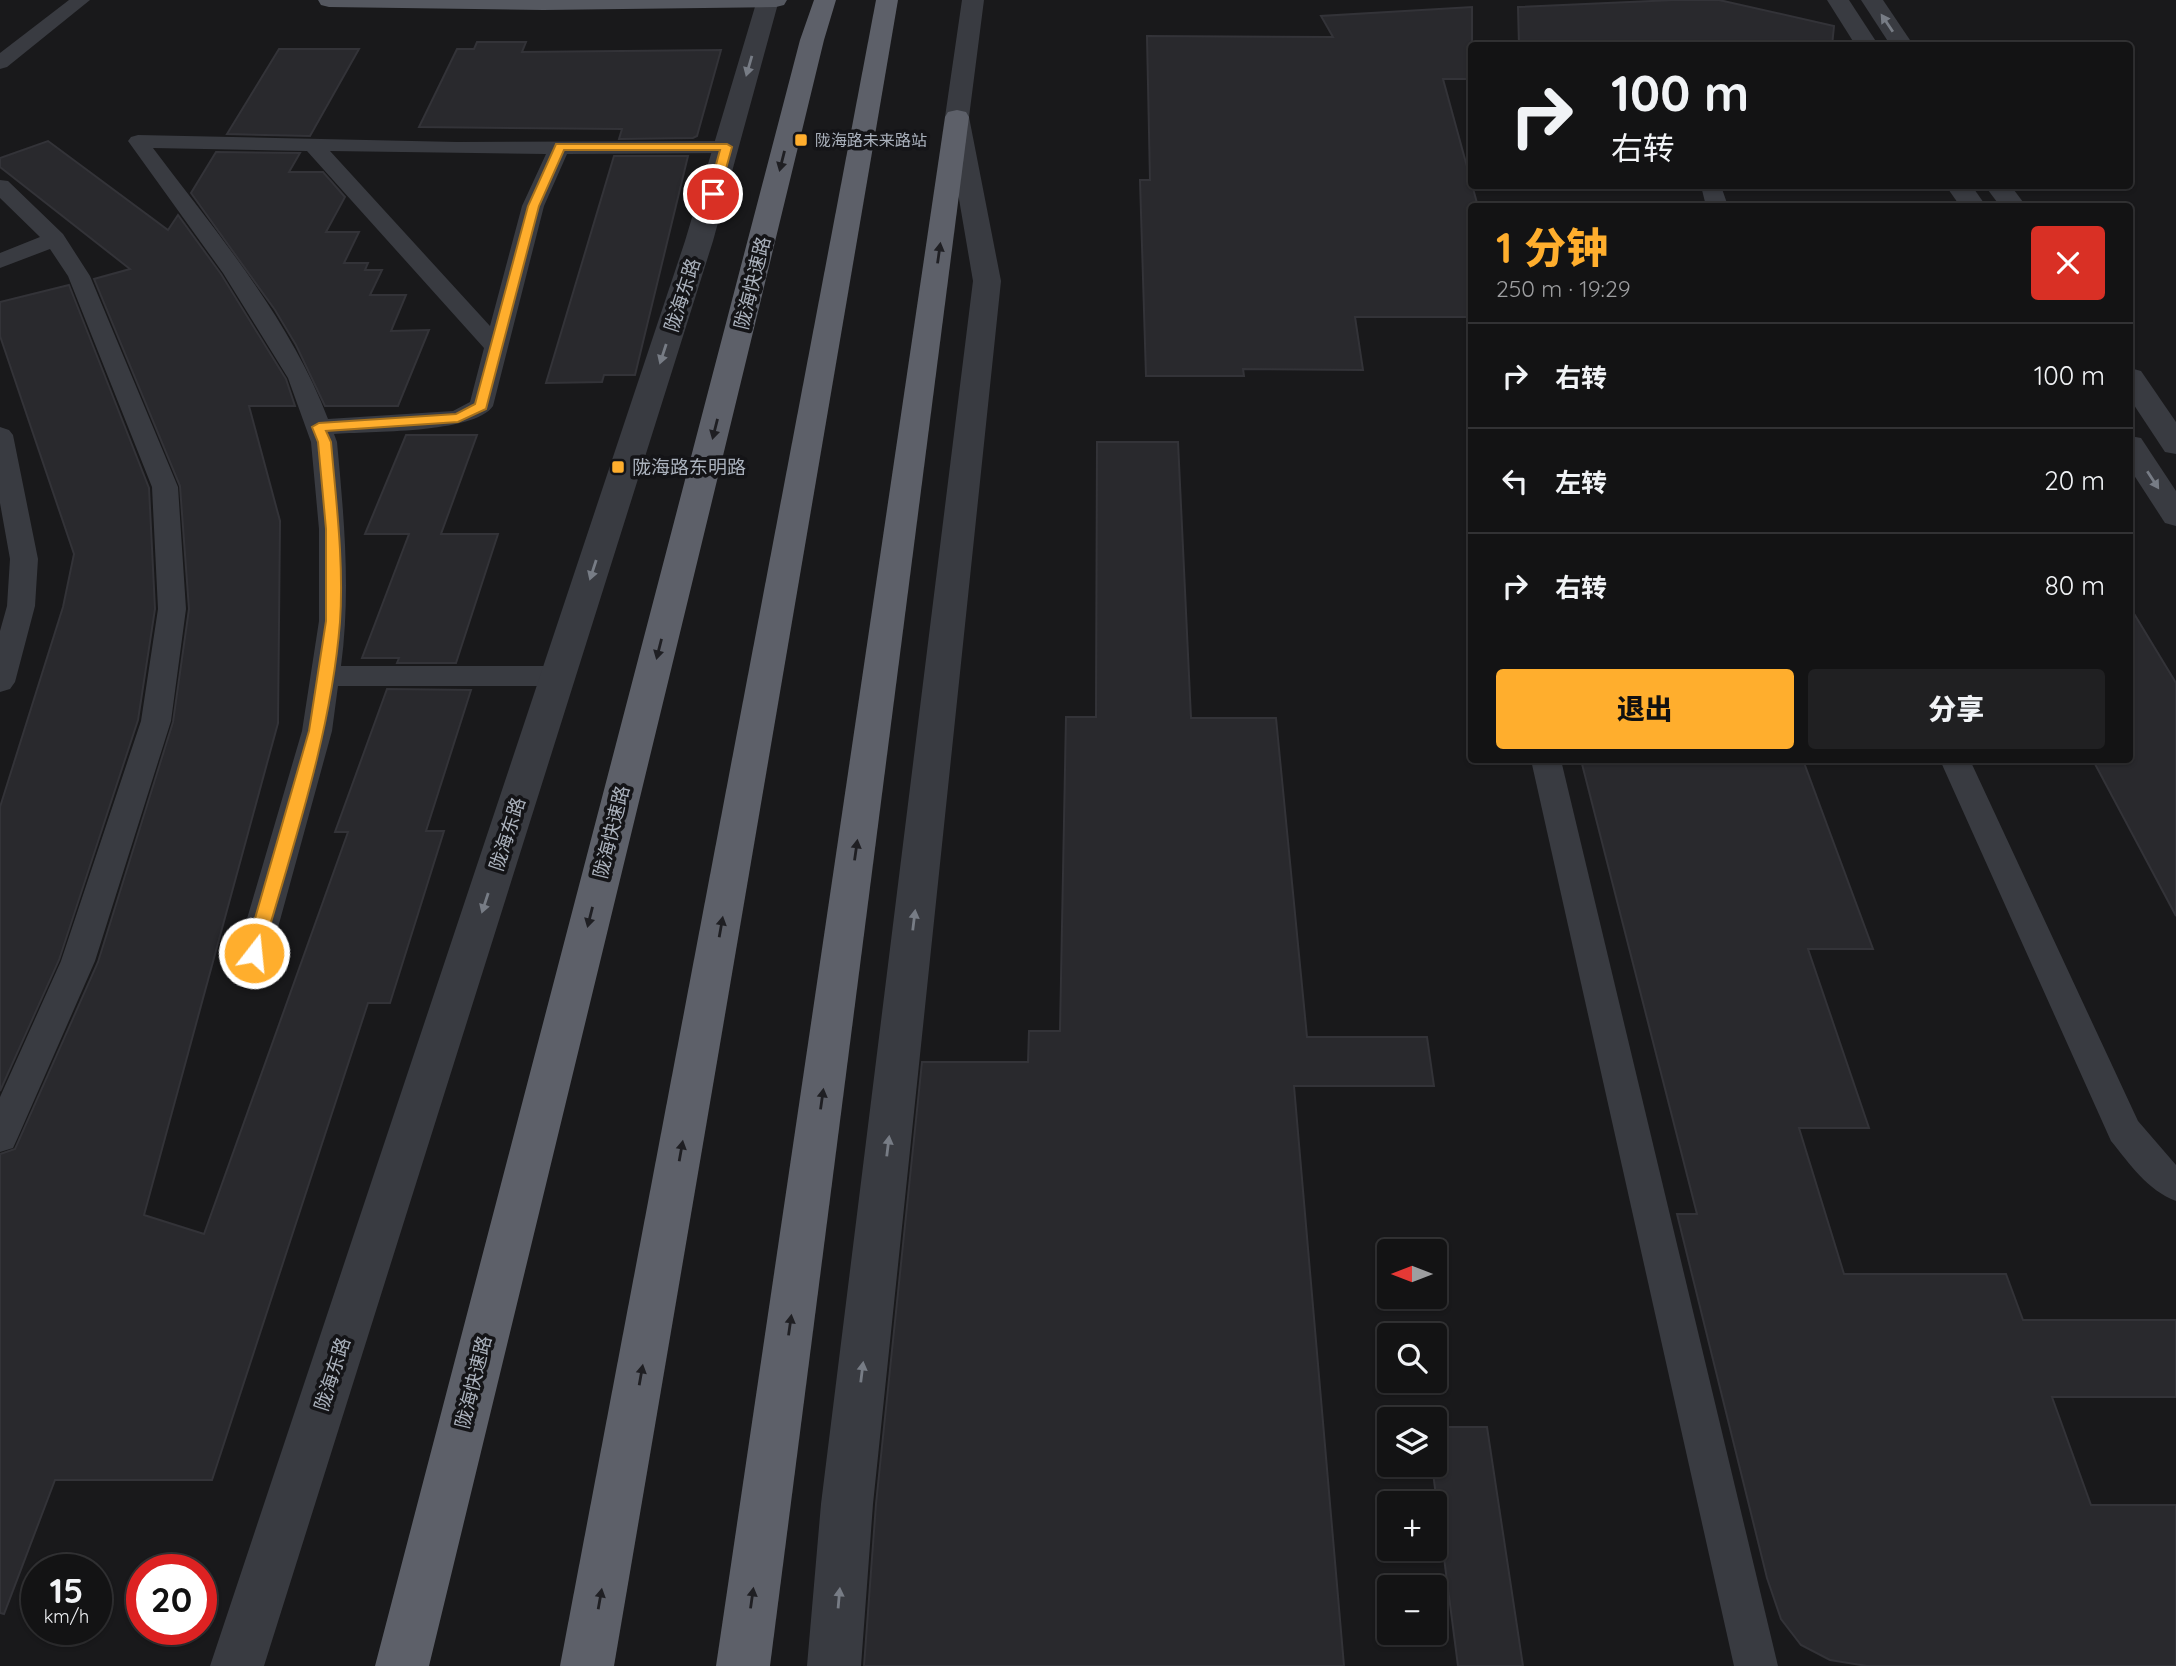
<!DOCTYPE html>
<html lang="zh">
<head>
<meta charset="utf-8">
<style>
	body { margin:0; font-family:Quicksand,"Noto Sans SC",sans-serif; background:#202022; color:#f1f3f6; height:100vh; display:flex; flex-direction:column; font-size:26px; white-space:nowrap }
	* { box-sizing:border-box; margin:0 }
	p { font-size:23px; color:#9d9ea0 }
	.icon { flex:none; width:38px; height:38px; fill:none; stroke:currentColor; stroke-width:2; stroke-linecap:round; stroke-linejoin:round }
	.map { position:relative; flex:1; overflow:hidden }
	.panel { position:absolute; left:1468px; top:203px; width:665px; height:560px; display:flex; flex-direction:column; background:#131314; border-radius:7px; box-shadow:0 2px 5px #0004,0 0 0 2px #323234 }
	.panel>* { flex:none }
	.hud { position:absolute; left:1468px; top:42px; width:665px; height:147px; border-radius:7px; box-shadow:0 2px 5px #0004,0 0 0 2px #323234; background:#131314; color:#f1f3f6; overflow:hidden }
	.needle { width:46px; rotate:270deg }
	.tools { position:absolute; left:1377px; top:1239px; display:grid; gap:14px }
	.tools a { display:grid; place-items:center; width:70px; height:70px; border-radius:7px; background:#131314; box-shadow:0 2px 5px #0004,0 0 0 2px #323234; font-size:35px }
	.speed { position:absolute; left:21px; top:1554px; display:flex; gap:14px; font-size:35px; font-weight:700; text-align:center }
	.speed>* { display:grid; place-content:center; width:91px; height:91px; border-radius:50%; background:#131314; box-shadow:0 2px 5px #0004,0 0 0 2px #323234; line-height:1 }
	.speed small { font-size:18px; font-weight:400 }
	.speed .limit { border:10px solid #d22; background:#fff; color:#111 }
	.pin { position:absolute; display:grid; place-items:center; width:60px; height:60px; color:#fff; margin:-30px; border:4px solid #fff; border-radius:50%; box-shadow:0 2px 7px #0007 }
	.me { position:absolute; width:77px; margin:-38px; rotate:16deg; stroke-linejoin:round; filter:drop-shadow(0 0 5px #0008) }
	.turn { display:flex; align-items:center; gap:24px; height:147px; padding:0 28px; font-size:32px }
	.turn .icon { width:91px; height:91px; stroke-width:2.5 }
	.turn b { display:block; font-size:49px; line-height:60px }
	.round { display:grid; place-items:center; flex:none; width:74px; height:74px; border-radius:7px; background:#202022 }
	.overview { display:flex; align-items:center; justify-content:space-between; height:119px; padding:0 28px }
	h1 { font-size:42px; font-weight:800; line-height:52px; color:#ffae2d }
	.cta { display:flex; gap:14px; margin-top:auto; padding:14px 28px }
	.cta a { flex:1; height:80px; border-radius:7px; background:#ffae2d; color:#111; font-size:28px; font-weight:800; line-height:80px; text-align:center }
	.cta a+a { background:#202022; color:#f1f3f6 }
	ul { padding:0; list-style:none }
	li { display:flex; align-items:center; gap:21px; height:105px; padding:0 28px; border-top:2px solid #323234 }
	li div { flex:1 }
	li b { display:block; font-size:26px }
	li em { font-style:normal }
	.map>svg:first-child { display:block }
	.building { fill:#29292d; stroke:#333338; stroke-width:2 }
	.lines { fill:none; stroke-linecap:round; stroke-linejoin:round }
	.service { fill:#393b41; fill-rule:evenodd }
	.tertiary { fill:#393b41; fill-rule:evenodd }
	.primary { fill:#555860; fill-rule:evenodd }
	.trunk { fill:#5d6069; fill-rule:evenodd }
	.oneway { fill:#777c85 }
	.oneway2 { fill:#1f1f23 }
	.route { fill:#ffae2d; stroke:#a6711d; stroke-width:2 }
	.poi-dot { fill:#ffae2d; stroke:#141417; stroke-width:2.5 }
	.labels { text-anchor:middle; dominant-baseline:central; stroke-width:7; stroke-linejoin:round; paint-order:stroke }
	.far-poi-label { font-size:16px; fill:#aab1bc; stroke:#141417; text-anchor:start }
	.street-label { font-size:19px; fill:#aab1bc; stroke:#141417 }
	.poi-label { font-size:19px; fill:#aab1bc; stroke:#141417; text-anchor:start }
</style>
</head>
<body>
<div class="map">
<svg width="2176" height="1666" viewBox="0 0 2176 1666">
	<rect width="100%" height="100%" fill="#19191b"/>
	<g class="building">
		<polygon points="1674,0 1719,0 1834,26 1832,46 1519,46 1518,7"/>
		<polygon points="1472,7 1472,79 1443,79 1477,203 1472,203 1472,317 1355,317 1363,370 1243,369 1244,376 1146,376 1140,180 1150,180 1147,36 1333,37 1321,16"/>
		<polygon points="477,42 526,42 522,52 721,50 697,136 693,138 619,139 622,129 419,127 457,49 474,49"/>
		<polygon points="279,49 359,49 310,136 227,134"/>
		<polygon points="48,141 168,230 178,215 221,274 286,379 295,406 249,406 280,521 278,723 144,1215 204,1234 348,832 335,832 387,689 471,690 426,831 444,831 390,1003 368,1003 212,1480 55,1480 4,1614 0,1613 0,1154 15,1149 98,962 173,722 189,609 180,486 94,279 130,269 0,167 0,158"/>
		<polygon points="216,152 300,153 289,172 323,172 345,197 326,232 359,232 344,263 368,263 365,270 382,270 370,295 406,295 391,331 429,330 398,406 325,406 296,345 275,310 191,193"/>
		<polygon points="614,156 688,156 635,375 604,375 602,382 546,383"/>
		<polygon points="69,285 149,488 155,609 138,720 59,960 0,1091 0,807 63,607 74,554 0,336 0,302"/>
		<polygon points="406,435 477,435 441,534 498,534 456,663 397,663 399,658 362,658 409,534 365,534"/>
		<polygon points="1097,442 1178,442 1191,718 1276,718 1307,1037 1427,1037 1434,1086 1294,1086 1344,1666 864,1666 876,1504 922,1062 1028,1062 1029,1031 1060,1031 1066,717 1096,717"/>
		<polygon points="2130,607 2176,683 2176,916 2095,764 2112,764 2110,760 2130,760"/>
		<polygon points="1581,760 1803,760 1873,949 1808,949 1869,1128 1799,1128 1844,1274 2006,1274 2023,1320 2176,1320 2176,1397 2052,1397 2091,1505 2176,1505 2176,1666 1867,1666 1830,1660 1801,1645 1781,1619 1767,1578 1677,1214 1697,1214"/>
		<polygon points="1435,1427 1487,1427 1523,1666 1458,1666 1432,1465 1435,1465"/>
	</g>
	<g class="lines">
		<g class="service">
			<polygon points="69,0 90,0 7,67 0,69 0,53"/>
			<path d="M 138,135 L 457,142 L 727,141 L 734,143 L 737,147 L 734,151 L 727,153 L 567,154 L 544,206 L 493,406 C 474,434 368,431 334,434 L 337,442 C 344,517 351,591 341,666 L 559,666 L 569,669 L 574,676 L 569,683 L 559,686 L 338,686 L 332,731 L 271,953 L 266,962 L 254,966 L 242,962 L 237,953 L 302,731 L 319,621 L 319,529 L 311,442 L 288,378 L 223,273 L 128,141 L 131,137 ZM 153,148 L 307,151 L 484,348 L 470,402 L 453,411 L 328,419 C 290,319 217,233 153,148 ZM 330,151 L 546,154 L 522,206 L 490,326 Z"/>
			<polygon points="0,180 8,181 63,234 90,276 178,487 186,609 171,721 95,961 18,1137 13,1148 0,1152 0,1097 61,961 141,721 158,609 152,487 68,276 50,249 0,268 0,253 40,237 0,198"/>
			<polygon points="1701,186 1721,186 1728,206 1706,206"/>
			<polygon points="0,427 9,430 13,435 38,559 35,606 15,682 10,689 0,692 0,631 7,606 10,559 0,503"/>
			<polygon points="1531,760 1561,760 1778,1666 1734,1666"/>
			<path d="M 1940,760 L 1970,760 L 2138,1121 L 2176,1165 L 2176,1201 C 2147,1190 2130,1164 2111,1141 Z"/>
		</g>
		<g class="tertiary">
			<polygon points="757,0 779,0 713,241 264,1666 210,1666 685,241"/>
			<polygon points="962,0 984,0 969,117 1001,281 873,1504 861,1666 807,1666 821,1504 973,281 945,117"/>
			<polygon points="1827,0 1849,0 1879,46 1856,46"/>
			<polygon points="1861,0 1883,0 1914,46 1891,46"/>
			<polygon points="1946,186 1972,186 1986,206 1960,206"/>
			<polygon points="1985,186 2011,186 2026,206 2000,206"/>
			<polygon points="2130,368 2141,371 2176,422 2176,454 2165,452 2130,399"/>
			<polygon points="2130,436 2141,438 2176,491 2176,526 2165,523 2130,469"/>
		</g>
		<polygon class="primary" points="318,0 787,0 784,5 776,7 543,10 329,7 321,5"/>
		<g class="trunk">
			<polygon points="814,0 836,0 824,40 429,1666 375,1666 800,40"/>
			<polygon points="876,0 898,0 614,1666 560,1666"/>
			<polygon points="957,110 966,112 969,117 770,1666 716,1666 945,117 948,112"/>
		</g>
	</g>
	<defs><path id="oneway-solid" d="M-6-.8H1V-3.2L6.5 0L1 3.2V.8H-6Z" transform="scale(1.75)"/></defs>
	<g class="oneway">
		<use href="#oneway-solid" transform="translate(1887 23) rotate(-124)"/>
		<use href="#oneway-solid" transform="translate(749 66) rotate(106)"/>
		<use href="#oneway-solid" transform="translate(663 354) rotate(108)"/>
		<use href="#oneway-solid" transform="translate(2153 480) rotate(57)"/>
		<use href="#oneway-solid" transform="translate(593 570) rotate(108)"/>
		<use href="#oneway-solid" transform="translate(485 903) rotate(108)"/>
		<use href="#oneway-solid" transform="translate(914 920) rotate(-83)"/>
		<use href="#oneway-solid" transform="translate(888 1146) rotate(-83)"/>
		<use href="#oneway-solid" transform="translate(862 1372) rotate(-83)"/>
		<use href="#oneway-solid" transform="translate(839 1598) rotate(-85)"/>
	</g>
	<g class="oneway2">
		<use href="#oneway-solid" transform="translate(782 161) rotate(104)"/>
		<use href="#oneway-solid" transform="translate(939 253) rotate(-82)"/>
		<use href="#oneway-solid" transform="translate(715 429) rotate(104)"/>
		<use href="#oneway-solid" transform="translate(659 649) rotate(104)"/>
		<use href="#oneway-solid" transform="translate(856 850) rotate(-82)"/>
		<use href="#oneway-solid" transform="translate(590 917) rotate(104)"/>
		<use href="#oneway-solid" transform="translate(721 927) rotate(-80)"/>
		<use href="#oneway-solid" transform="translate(822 1099) rotate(-82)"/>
		<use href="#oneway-solid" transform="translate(681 1151) rotate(-80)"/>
		<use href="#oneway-solid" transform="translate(790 1325) rotate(-82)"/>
		<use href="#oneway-solid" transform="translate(641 1375) rotate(-80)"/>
		<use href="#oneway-solid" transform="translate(752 1598) rotate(-82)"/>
		<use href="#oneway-solid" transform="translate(600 1599) rotate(-80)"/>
	</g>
	<path class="route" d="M 556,144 L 727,144 L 732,147 L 719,194 L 713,197 L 708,194 L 720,150 L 564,150 L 539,206 L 486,409 L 458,422 L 326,431 L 331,442 C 336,501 344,562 340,622 C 331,735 293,845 262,953 L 260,958 L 248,958 L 245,953 L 309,731 L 326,621 L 326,529 L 318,442 L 312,427 L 319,423 L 456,414 L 475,404 L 528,206 Z"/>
	<g class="poi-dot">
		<rect x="794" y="133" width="14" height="14" rx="3.5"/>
		<rect x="611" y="460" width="14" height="14" rx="3.5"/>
	</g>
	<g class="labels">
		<g class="far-poi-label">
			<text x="815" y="140">陇海路未来路站</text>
		</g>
		<g class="street-label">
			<text transform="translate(752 283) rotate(-76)">陇海快速路</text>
			<text transform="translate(682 295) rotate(-72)">陇海东路</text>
			<text transform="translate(611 832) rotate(-76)">陇海快速路</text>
			<text transform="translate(507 834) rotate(-72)">陇海东路</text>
			<text transform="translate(332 1374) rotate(-72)">陇海东路</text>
			<text transform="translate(473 1382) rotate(-76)">陇海快速路</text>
		</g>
		<g class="poi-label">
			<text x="632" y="467">陇海路东明路</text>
		</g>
	</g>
</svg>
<div class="tools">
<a><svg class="needle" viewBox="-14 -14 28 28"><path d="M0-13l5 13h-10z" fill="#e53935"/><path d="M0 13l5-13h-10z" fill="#9d9ea0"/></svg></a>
<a><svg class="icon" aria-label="search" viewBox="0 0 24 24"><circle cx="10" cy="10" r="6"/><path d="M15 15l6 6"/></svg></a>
<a><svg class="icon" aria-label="layers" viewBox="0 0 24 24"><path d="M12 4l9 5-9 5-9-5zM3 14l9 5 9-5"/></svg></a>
<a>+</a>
<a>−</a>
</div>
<div class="speed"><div>15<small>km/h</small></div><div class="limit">20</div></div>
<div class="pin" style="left:713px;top:194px;background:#d93025"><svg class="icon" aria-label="arrive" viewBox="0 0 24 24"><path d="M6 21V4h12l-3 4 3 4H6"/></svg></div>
<svg class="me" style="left:254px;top:953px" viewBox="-20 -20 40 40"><circle r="17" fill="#ffae2d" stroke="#fff" stroke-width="3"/><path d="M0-11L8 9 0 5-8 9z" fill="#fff"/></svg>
<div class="hud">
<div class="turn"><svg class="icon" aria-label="right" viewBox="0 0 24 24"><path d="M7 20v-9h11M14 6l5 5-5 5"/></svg><div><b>100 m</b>右转</div></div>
</div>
<section class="panel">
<div class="overview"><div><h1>1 分钟</h1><p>250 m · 19:29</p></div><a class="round" style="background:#d93025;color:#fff"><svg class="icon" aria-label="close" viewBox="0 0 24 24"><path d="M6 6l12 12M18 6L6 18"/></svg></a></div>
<ul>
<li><svg class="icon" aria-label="right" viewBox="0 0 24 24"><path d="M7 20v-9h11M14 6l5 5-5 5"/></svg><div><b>右转</b></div><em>100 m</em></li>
<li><svg class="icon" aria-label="left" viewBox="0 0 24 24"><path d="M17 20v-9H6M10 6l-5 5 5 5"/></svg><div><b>左转</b></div><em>20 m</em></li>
<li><svg class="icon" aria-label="right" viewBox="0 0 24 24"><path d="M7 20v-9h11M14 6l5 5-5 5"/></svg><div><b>右转</b></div><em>80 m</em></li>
</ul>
<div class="cta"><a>退出</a><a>分享</a></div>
</section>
</div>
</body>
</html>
